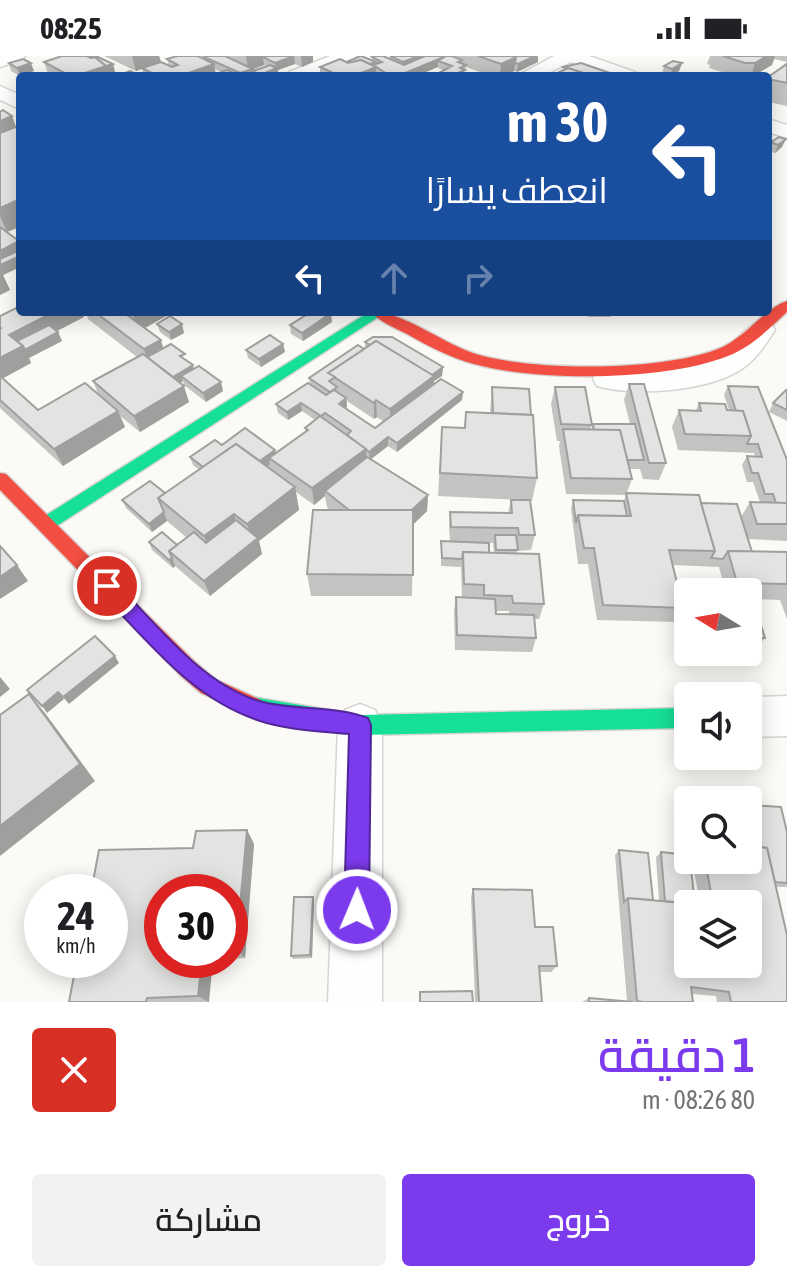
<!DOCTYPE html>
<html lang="ar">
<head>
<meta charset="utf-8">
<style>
	body { margin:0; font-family:"Asap Condensed",Cairo,sans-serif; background:#f2f2f2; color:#202124; direction:rtl; height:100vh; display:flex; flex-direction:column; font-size:30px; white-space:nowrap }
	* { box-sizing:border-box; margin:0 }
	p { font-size:26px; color:#757577 }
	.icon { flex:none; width:44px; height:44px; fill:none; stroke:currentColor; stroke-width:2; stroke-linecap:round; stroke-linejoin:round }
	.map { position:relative; height:946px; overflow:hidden; direction:ltr }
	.side { display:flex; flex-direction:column; background:#fff; flex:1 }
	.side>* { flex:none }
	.guide { position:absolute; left:16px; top:16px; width:756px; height:244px; border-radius:8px; box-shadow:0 4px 20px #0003; direction:rtl; background:#1a4fa0; color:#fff; overflow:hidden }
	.needle { width:52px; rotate:281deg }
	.tools { position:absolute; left:674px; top:522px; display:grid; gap:16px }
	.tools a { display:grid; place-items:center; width:88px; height:88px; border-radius:8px; background:#fff; box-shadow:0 4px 20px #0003; font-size:40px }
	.speed { position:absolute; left:24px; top:818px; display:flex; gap:16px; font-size:40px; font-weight:700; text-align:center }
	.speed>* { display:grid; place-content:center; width:104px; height:104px; border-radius:50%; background:#fff; box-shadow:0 4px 20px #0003; line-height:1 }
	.speed small { font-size:20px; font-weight:400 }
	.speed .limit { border:12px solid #d22; background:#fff; color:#111 }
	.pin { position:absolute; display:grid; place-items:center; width:68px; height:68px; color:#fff; margin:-34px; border:4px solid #fff; border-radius:50%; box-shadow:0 2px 8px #0007 }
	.me { position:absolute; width:88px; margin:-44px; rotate:1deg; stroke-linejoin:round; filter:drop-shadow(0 0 6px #0008) }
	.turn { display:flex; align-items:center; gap:28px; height:168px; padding:0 32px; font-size:36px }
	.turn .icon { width:104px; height:104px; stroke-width:2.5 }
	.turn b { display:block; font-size:56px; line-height:68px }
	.lanes { display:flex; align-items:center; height:76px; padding:0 32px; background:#0003; justify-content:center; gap:40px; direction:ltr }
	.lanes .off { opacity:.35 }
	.round { display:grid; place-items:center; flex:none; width:84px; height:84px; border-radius:8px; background:#f2f2f2 }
	.head { display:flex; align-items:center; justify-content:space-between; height:136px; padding:0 32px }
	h1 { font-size:48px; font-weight:600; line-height:60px; color:#7c3aed }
	.primary-button { display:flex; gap:16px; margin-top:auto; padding:16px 32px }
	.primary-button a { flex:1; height:92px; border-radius:8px; background:#7c3aed; color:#fff; font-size:32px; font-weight:600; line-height:92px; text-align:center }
	.primary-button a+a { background:#f2f2f2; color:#202124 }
	.status { display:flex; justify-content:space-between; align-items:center; height:56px; padding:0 40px; background:#fff; direction:ltr }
	.status svg { height:22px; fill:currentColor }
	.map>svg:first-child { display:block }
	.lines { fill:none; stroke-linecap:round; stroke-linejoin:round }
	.street-casing { stroke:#d7d5d2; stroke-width:3 }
	.fast-casing { stroke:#d7d5d2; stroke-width:3 }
	.jam-casing { stroke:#d7d5d2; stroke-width:3 }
	.street { fill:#fffefe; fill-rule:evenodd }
	.fast { fill:#16e098; fill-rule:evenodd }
	.jam { fill:#f24e42; fill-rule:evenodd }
	.wall { fill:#c3c3c2; fill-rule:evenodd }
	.shaded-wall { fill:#9f9f9e }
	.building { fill:#e3e3e2; stroke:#9f9f9e; stroke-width:2 }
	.route { fill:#7c3aed; stroke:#51269a; stroke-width:2 }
</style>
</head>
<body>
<div class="status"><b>08:25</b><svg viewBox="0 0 49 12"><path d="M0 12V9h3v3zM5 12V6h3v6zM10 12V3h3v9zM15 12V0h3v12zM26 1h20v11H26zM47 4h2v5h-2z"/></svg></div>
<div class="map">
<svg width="787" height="946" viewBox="0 0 787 946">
	<rect width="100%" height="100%" fill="#fcfaf6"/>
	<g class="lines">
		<g class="street-casing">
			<g id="street">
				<polygon points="0,0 25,0 22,4 0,11"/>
				<polygon points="330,0 356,0 353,4 313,20 286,20 289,16"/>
				<polygon points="554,0 589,0 635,16 638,20 610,20 571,6 542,20 517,20"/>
				<polygon points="0,30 20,39 20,53 0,44"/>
				<polygon points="768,63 787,69 787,82 768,76"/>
				<path d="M 761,265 L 771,268 L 775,274 C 766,288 757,302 743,312 C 711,335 635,341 597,330 L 593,323 L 597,316 C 631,307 669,320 702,308 C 729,298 743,270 761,265 Z"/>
				<polygon points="787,640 787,680 748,681 748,641"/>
				<polygon points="360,648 375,654 382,669 382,946 328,946 338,669 345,654"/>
			</g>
		</g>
		<g class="fast-casing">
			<g id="fast">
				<polygon points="369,256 386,256 52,473 40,473 37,468 40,463"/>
				<polygon points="253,641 360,659 688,652 688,672 360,679 253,661 245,658 242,651 245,644"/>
			</g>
		</g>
		<g class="jam-casing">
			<g id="jam">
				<path d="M 787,245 L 787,256 C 769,273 751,291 728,300 C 665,325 540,326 474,308 C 451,302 428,290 407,278 C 395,272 380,266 371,256 C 408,256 445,291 483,300 C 542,315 661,315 718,293 C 744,283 765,252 787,245 Z"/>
				<polygon points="0,417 6,418 195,606 215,623 261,644 264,651 261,658 253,661 201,637 181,620 0,434"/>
			</g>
		</g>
		<use href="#street" class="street"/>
		<use href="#fast" class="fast"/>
		<use href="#jam" class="jam"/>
	</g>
	<g class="wall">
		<path d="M 104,0 L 159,0 L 161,6 L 169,10 L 167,3 L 174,1 L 173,0 L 198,0 L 204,3 L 204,1 L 207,0 L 313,0 L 313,6 L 302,11 L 295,8 L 278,14 L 278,20 L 219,20 L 219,17 L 221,16 L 215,13 L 216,20 L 144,20 L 142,13 L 136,15 ZM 264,9 L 267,10 L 253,15 L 253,13 Z"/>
		<polygon points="390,0 538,0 538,6 517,16 514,15 505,20 491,20 466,11 464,18 468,20 434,20 435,19 443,14 438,12 438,11 416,20 379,20 376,18 376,20 320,20 320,11 346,6 372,4 372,1 390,3"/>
		<polygon points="710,0 787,0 787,6 774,3 772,9 753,20 735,20 709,12 710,9 707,8"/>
		<polygon points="44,6 113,8 115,16 109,18 109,20 49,20"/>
		<polygon points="787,6 787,50 768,46 768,21"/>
		<polygon points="9,7 34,15 20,20 11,15"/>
		<polygon points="682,7 679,15 671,20 662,18 664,10"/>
		<polygon points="0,56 12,60 16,71 7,176 20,186 20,211 3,219 10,234 0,239"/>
		<polygon points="771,86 782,91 775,97 768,95"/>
		<polygon points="86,256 173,256 145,272 163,292 187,305 194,313 223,335 206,346 184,329 183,325 180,327 189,346 140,376 120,360 125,371 63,410 0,352 0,260 84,261 57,275 62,285 29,302 31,307 3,322 38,354 98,338 93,325 137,301 88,263"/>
		<polygon points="587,256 612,256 611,261 588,261"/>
		<polygon points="332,266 303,285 291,278 290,269"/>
		<polygon points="157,268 184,277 171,284 160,276"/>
		<path d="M 365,286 L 443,311 L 442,320 L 434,325 L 434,328 L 463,336 L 462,344 L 397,396 L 388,390 L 371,403 L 428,439 L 427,455 L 413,469 L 412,540 L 311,540 L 307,518 L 329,454 L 327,451 L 325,440 L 314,449 L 296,436 L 299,454 L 259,485 L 262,498 L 210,540 L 175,510 L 173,512 L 152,494 L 149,486 L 177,489 L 187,482 L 167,465 L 152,476 L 126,452 L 122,444 L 165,437 L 199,414 L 193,409 L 190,401 L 222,389 L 276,397 L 305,376 L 305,372 L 315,364 L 302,355 L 288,364 L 278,357 L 276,348 L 310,328 L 309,322 L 365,292 ZM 347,345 L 374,363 L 377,361 L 384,366 L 375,372 L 345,352 L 347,351 Z"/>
		<polygon points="283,288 285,296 261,311 248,302 246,294"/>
		<polygon points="629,328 666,407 659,424 643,423 640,413 629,413 632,423 626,439 566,438 559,390 560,385 557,385 551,348 555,331 592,369 590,374 591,374 593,368 630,368 624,344"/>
		<polygon points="728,330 787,404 787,485 748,483 752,496 787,496 787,563 780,544 753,543 765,582 759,589 748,589 748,536 691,536 692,534 725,534 719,511 673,509 683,552 675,566 597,564 588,508 578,508 571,453 573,444 624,445 626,437 701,447 741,461 750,446 760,446 753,426 747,426 742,409 747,400 755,401 754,397 678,394 672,371 679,354 696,354 699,347 729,354 724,339"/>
		<path d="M 492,331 L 531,359 L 537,422 L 532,445 L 530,445 L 535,479 L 531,494 L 517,495 L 517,497 L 544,548 L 539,563 L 534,563 L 536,582 L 532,596 L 455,594 L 454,556 L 456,541 L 462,541 L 461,511 L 441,510 L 441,485 L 450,485 L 449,472 L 450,456 L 508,457 L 511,444 L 523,444 L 438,440 L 442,371 L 464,372 L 466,356 L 490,357 ZM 489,487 L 493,487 L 494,497 L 489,497 ZM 496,555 L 509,555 L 509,558 L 496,558 Z"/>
		<polygon points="787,334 787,365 769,356 773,347"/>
		<polygon points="749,749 787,776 787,831 776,831 787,946 717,946 716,940 692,938 693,946 582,946 589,942 627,945 615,799 619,794 653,844 659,845 656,801 661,796 688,848 688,857 684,856 687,888 748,908 748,848 700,848 692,804 748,804 751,790 748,778 748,750"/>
		<polygon points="247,774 254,788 245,902 230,903 230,836 162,836 209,946 69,946 193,792"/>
		<polygon points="473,833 535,871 557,910 551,916 539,916 542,946 475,946 471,841"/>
		<polygon points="313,841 314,845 312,902 293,903 291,900"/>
	</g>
	<g class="shaded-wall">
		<polygon points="132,0 159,0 161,6 136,15"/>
		<polygon points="246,0 283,0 263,1 264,9 253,13 253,20 240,20 240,17 248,14"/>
		<polygon points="294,0 295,8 278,14 278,20 260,20 260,19 276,13 275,7"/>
		<polygon points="301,0 313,0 313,6 302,11"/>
		<polygon points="418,0 428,0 403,13 403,6"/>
		<polygon points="446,0 438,5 438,11 416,20 398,20"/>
		<polygon points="535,0 538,0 538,6 517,16 518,8"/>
		<polygon points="767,0 775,0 772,9 753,20 751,20 755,7"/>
		<polygon points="516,1 514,15 505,20 500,20 501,8"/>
		<polygon points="376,6 376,20 354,20 354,14"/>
		<polygon points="31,7 34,15 20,20 17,12"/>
		<polygon points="682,7 679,15 671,20 672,13"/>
		<polygon points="113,8 115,16 109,18 109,20 76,20"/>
		<polygon points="214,8 216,20 180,20"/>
		<polygon points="12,60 18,76 0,82 0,62"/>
		<polygon points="786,83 782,91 775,97 778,89"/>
		<polygon points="20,143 20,171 7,176 0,160 0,152"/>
		<polygon points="19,185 20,211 3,219 10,234 0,239 0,195"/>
		<polygon points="54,256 82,256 84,261 24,292 58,276 62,285 29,302 31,307 0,324 0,302 9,279"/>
		<polygon points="132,256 173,256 138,276"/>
		<polygon points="331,257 332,266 303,285 302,277"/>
		<polygon points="182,268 184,277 171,284 169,276"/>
		<polygon points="161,284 166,301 146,301 144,293"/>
		<polygon points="283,288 285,296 261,311 259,303"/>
		<polygon points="193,309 195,318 181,320 183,325 175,330 172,321"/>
		<polygon points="443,311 442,320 434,325 433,337 390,370 390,353"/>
		<polygon points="221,326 223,335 206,346 203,337"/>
		<polygon points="184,330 189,346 140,376 134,360"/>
		<polygon points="463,336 462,344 397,396 397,387"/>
		<polygon points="346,342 347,351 339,356 339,348"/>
		<polygon points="376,344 377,361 374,363 374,347"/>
		<polygon points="301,347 302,355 288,364 287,356"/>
		<polygon points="118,355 125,371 63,410 54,393"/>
		<polygon points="388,381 388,390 370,404 369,396"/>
		<polygon points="366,393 367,409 325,435 325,440 314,449 312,432"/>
		<polygon points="275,394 277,403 269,402 270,408 254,420 252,412"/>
		<polygon points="295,431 299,454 259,485 262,498 210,540 204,525 252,487 247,468"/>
		<polygon points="428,439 427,455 405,476 405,460"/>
		<polygon points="164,456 167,465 152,476 149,468"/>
		<polygon points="234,458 240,480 212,502 204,480"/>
		<polygon points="172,502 175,510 173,512 169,504"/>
		<polygon points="17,509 28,525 0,543 0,521"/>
		<polygon points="115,600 119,607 69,648 63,641"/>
		<polygon points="0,621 10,633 0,641"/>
		<polygon points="58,636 64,643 47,657 42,650"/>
		<polygon points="29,638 45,657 95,725 0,800 0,770"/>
		<polygon points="247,774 254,788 245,902 236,893"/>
		<polygon points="313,841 314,845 312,902 310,899"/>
		<polygon points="202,904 213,904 209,946 198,940"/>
	</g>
	<g class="building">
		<polygon points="62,0 87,0 91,2 95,1 106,10 76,20 70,20 44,6"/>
		<polygon points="87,0 96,0 113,8 106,10 95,1 91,2"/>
		<polygon points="177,0 198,0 214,8 180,20 157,20 142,12 161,6 172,11 178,9 167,3"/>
		<polygon points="207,0 225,0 253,13 240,17 204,1"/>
		<polygon points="268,0 294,0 275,7 263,1"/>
		<polygon points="361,0 376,6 370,8 361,4 348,7 346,6"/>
		<polygon points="375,0 383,0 404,9 425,0 446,0 398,20 379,20 385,17 389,19 373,9 382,6 372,1"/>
		<polygon points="390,0 418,0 403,6"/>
		<polygon points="446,0 452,0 462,4 458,6 466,9 460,12 465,14 460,16 468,19 439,20 435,19 452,10 438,5"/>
		<polygon points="478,0 514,0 516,1 501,8"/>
		<polygon points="514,0 535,0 518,8 515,7 516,1"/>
		<polygon points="723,0 767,0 755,7 745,7"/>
		<polygon points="23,3 31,7 17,12 9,7"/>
		<polygon points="340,3 348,7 361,4 376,11 354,20 340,20 320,11"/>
		<polygon points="673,5 682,7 672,13 664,10"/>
		<polygon points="581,7 607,16 599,20 592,20 568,12 566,13 563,11"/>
		<polygon points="787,8 787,27 768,23 768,21"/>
		<polygon points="270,9 277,12 260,19 253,15"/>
		<polygon points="568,12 592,20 551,20"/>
		<polygon points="227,14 240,20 225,20 219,17"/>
		<polygon points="130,15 138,19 130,20 122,18"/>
		<polygon points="3,54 12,60 0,65 0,56"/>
		<polygon points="18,70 20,71 20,143 0,152 0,77"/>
		<polygon points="779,81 786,83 778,89 771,86"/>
		<polygon points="0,171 19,185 0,195"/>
		<polygon points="20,194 20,200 0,209 0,203"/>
		<polygon points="20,250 20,256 54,256 9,279 23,290 0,302 0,273 1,272 0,271 0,260"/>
		<polygon points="95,256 123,256 161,284 144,293"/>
		<polygon points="311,256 329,256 331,257 302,277 290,269"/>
		<polygon points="170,260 182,268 169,276 157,268"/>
		<polygon points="49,269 58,276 25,294 23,290 17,285"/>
		<polygon points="270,279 283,288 259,303 246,294"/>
		<polygon points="373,281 392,281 443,311 432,319 376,285 370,289 365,286"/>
		<polygon points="376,285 434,320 390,353 376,344 374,347 328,317"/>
		<polygon points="171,288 185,298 180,300 193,309 173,321 147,301"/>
		<polygon points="358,289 364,293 328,317 335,321 329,325 337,331 330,336 309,322"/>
		<polygon points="143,298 184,330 134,360 93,325"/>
		<polygon points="199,310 221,326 203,337 181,320"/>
		<polygon points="0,320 38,354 85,327 118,355 54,393 0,344"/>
		<polygon points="441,323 463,336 397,387 388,381 369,396 347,379 351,375 325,357 321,360 301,347 287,356 276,348 308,327 326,339 334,334 346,342 339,348 375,372"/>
		<polygon points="629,328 644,328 666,407 649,407"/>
		<polygon points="728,330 758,331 787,404 787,447 776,447 773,438 765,438 758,417 752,417 747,400 762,401 758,388 747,388 751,380 743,355 736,355"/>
		<polygon points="492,331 529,333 531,359 493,357"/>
		<polygon points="555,331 585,331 592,369 561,368"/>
		<polygon points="786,334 787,334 787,354 773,347"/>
		<polygon points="699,347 725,348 727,354 743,355 751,380 685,378 679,354 701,355"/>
		<polygon points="466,356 533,359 537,422 440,417 442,371 465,372"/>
		<polygon points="320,360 366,393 312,432 269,402 308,374 305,372"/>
		<polygon points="593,368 635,368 644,404 627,404 620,374 594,374"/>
		<polygon points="245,372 275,394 260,405 236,388 203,411 190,401 215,384 222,389"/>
		<polygon points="563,373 620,374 632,423 571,422"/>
		<polygon points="236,388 295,431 247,468 234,458 204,480 158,442"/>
		<polygon points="367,401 428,439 412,454 349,454 325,435"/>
		<polygon points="150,425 165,437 158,442 164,456 149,468 122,444"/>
		<polygon points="626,437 699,439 715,495 669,494 683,552 603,549 594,492 584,492 578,459 631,460"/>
		<polygon points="511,444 530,444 535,479 519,479 518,472 451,471 450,456 512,457"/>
		<polygon points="573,444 624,445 627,460 578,459 576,467"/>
		<polygon points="750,446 787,447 787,468 757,468"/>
		<polygon points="701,447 737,448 752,496 728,495 723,503 711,502 715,495"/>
		<polygon points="313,454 413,454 413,519 307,518"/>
		<polygon points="236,464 258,482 204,525 169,495 194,476 206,487"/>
		<polygon points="162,476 177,489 169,495 172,502 169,504 149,486"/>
		<polygon points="495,479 516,479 518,494 496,494"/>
		<polygon points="441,485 489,487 489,497 463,496 462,503 442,502"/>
		<polygon points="0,490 17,509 0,521"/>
		<polygon points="728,495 787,496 787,528 737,527"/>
		<polygon points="463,496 539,498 544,548 513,547 512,540 484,539 484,529 464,528"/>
		<polygon points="692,534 750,535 765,582 748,582 748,536 693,536"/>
		<polygon points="456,541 495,543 496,558 534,559 536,582 457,579"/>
		<polygon points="95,580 115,600 63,641 58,636 42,650 27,634"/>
		<polygon points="29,638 80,708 0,770 0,659"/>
		<polygon points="749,749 781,751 787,776 787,827 775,826 767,792 759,791"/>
		<polygon points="247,774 236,893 230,894 230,836 162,836 162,904 202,904 198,940 147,942 146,946 69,946 77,904 110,904 110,836 91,836 99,794 193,792 196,775"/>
		<polygon points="748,790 767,792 787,879 787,946 731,946 729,936 691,931 693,946 643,946 637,945 628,842 682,847 688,888 688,908 748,908 748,848 713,848 705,804 748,804"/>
		<polygon points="619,794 648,797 653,844 628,842 624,846"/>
		<polygon points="661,796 688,799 688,804 690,804 695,848 688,848 688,852 683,851 682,847 665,845"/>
		<polygon points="473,833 532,834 535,871 553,871 557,910 539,910 542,946 479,946"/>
		<polygon points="294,841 313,841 310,899 291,900"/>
		<polygon points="472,935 473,946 420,946 420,936"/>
		<polygon points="589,942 633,946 589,946"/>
	</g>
	<path class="route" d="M 107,522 L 114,525 C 156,567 200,627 259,645 C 294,655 335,649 368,662 L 371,669 L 369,854 L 366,863 L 357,866 L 348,863 L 344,854 L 349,678 C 319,675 286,674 257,664 C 190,641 148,585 100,536 L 98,530 L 100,525 Z"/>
</svg>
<div class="tools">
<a><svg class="needle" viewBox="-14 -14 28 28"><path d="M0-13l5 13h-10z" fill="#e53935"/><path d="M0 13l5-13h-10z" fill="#757577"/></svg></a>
<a><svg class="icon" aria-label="sound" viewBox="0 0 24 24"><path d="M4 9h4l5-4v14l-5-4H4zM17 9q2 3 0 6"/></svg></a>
<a><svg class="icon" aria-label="search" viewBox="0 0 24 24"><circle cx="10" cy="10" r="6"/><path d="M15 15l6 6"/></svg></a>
<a><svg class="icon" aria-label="layers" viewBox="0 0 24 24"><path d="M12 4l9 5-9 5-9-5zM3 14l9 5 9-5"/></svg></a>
</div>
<div class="speed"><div>24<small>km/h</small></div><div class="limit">30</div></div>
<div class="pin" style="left:107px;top:530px;background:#d93025"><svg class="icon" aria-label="arrive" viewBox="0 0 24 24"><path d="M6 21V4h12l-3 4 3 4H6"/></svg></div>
<svg class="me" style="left:357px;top:854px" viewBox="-20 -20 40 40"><circle r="17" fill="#7c3aed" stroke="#fff" stroke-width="3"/><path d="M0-11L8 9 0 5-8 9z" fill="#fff"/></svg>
<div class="guide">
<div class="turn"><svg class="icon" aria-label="left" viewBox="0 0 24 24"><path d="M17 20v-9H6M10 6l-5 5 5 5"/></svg><div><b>30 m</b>انعطف يسارًا</div></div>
<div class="lanes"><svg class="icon" aria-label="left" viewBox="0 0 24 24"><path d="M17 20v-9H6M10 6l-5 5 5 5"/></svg><svg class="icon off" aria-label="ahead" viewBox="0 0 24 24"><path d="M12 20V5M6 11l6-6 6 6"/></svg><svg class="icon off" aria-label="right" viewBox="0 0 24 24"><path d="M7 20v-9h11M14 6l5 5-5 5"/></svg></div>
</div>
</div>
<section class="side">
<div class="head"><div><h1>1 دقيقة</h1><p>80 m · 08:26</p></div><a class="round" style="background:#d93025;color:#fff"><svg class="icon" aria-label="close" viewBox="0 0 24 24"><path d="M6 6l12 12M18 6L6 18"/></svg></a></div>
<div class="primary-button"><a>خروج</a><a>مشاركة</a></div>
</section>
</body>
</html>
